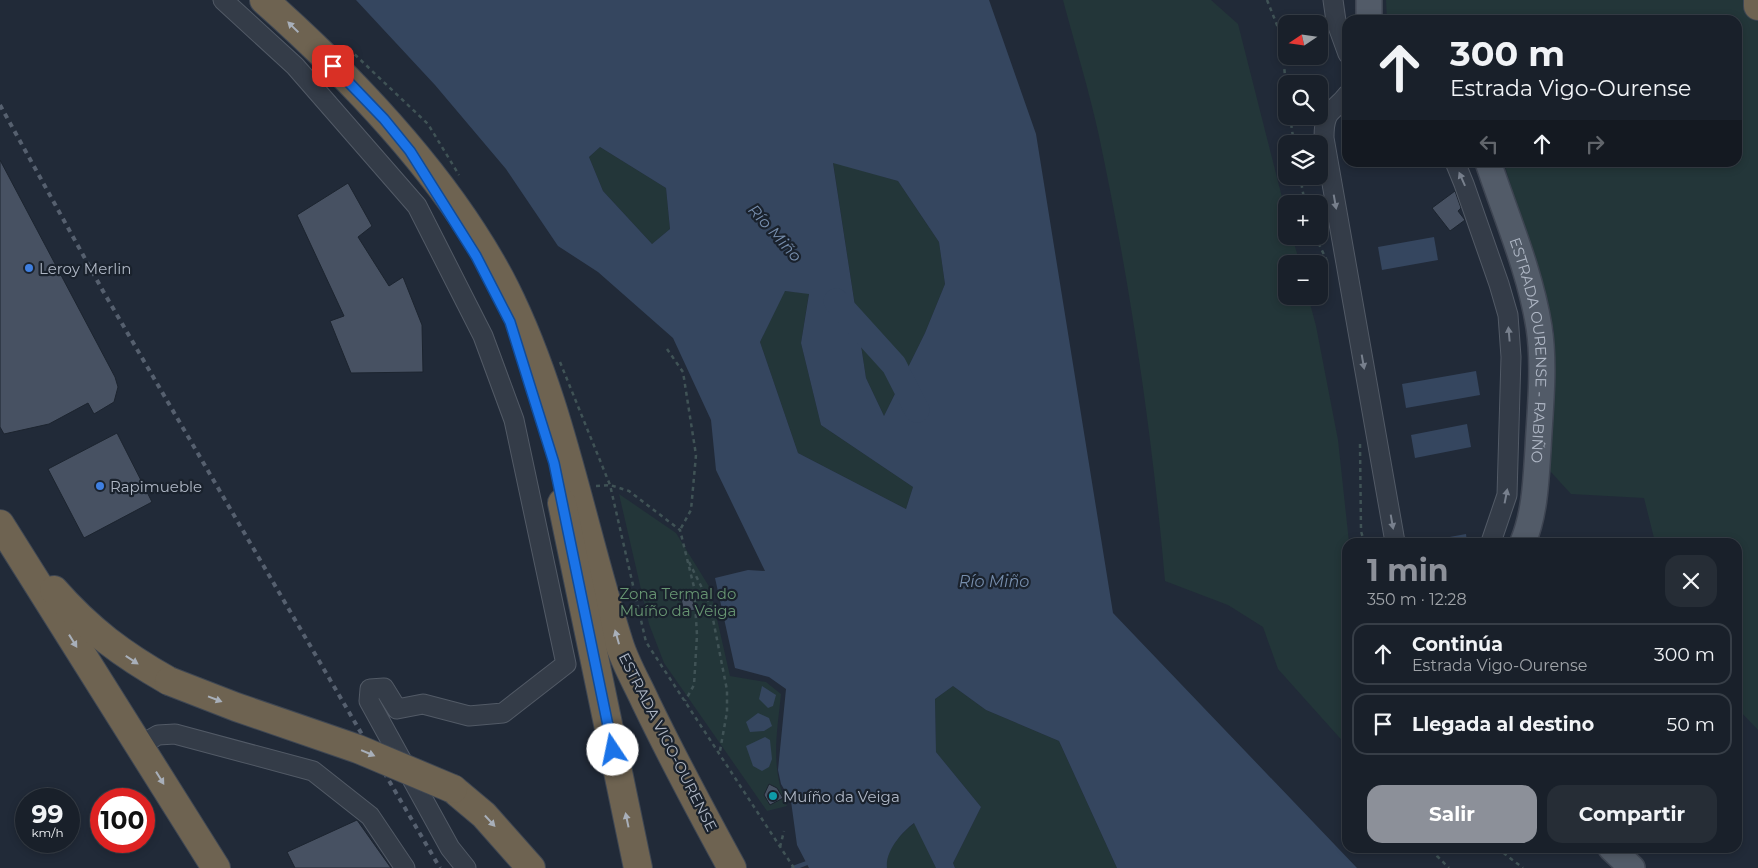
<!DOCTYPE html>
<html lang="es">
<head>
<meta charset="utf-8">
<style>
	body { margin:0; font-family:Montserrat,sans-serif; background:#262d36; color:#f1f3f6; height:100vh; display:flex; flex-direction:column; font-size:19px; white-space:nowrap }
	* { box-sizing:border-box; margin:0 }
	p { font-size:16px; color:#9fa3a8 }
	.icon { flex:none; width:28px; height:28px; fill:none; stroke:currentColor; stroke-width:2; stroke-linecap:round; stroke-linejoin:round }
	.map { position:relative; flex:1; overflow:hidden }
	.details { position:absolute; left:1342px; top:538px; width:400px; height:315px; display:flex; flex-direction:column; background:#19202a; border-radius:15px; box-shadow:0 2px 8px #0003,0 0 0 1px #373e47 }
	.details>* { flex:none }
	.top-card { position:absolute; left:1342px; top:15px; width:400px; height:152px; border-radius:15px; box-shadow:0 2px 8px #0003,0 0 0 1px #373e47; background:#19202a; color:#f1f3f6; overflow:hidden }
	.needle { width:32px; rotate:257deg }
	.buttons { position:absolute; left:1278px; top:15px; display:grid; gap:10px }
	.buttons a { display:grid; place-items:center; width:50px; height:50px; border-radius:10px; background:#19202a; box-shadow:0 2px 8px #0003,0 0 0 1px #373e47; font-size:25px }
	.speed { position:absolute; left:15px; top:788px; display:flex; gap:10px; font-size:25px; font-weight:700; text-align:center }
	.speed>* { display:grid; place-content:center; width:65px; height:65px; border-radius:50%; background:#19202a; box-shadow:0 2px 8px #0003,0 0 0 1px #373e47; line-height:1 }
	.speed small { font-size:12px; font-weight:400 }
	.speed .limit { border:8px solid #d22; background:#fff; color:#111 }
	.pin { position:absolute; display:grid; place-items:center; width:42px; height:42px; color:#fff; margin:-21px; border-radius:10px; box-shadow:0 2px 8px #0006 }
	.me { position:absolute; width:55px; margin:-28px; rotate:349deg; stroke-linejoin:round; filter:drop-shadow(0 0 4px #0008) }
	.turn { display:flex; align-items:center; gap:18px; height:105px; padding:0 25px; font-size:22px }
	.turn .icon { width:65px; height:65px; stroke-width:2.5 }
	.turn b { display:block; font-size:35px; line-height:42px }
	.lanes { display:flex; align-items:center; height:48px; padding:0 25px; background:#0003; justify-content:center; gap:25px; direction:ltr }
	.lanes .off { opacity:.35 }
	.round { display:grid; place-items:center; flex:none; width:52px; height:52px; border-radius:15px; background:#262d36 }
	.overview { display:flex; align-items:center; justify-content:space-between; height:85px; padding:0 25px }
	h1 { font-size:30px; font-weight:700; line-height:38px; color:#8c9099 }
	.action { display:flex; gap:10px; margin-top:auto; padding:10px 25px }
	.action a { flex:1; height:58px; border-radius:15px; background:#8c9099; color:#fff; font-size:20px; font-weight:700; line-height:58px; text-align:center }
	.action a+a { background:#262d36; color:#f1f3f6 }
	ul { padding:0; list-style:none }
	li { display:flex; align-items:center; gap:15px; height:62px; margin:0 10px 8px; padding:0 15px; border:2px solid #373e47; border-radius:15px }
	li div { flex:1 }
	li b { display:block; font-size:19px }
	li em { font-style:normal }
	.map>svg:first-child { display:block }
	.green { fill:#233639; fill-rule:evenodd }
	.water { fill:#35465f; fill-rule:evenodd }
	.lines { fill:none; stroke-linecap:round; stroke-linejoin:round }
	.stream { stroke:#35465f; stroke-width:4.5 }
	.river { stroke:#35465f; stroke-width:25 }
	.building { fill:#475162; stroke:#1c242f }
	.minor-casing { stroke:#525a66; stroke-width:21 }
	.major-casing { stroke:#3e4552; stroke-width:28 }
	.highway-casing { stroke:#3f4753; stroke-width:30 }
	.path { stroke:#405356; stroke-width:2.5; stroke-dasharray:4 4; stroke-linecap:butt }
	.minor { stroke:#343c48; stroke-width:19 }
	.major { stroke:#525b68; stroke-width:25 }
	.highway { stroke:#6e6351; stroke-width:28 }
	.rail { stroke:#56606f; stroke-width:4; stroke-dasharray:5 5; stroke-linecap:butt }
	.highway-bridge-casing { stroke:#3f4753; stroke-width:30; stroke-linecap:butt }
	.highway-bridge { stroke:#6e6351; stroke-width:28 }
	.oneway { fill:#a8afb9 }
	.oneway2 { fill:#78808d }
	.route-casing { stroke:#114b97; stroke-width:12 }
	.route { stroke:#1a73e8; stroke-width:9 }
	.shop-dot { fill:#3f7fe0; stroke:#1a222d; stroke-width:2 }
	.culture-dot { fill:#0f9aa8; stroke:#1a222d; stroke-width:2 }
	.labels { text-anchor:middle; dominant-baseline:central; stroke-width:4.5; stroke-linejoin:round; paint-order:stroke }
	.poi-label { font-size:15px; fill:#afb7c5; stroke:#1a222d; text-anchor:start }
	.street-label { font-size:15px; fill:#afb7c5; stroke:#1a222d }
	.park-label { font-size:15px; fill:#679572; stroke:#1a222d }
	.water-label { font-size:16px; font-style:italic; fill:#778ead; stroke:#1a222d }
</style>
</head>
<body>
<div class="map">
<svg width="1758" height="868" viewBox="0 0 1758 868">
	<rect width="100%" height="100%" fill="#212a38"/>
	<g class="green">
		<path d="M 1063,0 L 1211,0 L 1238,24 L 1286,213 L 1286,236 L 1292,236 L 1300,264 L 1286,264 L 1286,296 L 1308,296 L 1316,326 L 1338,440 L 1349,542 L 1347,746 L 1278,669 L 1263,627 L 1228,605 L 1165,581 C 1152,431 1130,283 1099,136 C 1089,90 1075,45 1063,0 Z"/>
		<polygon points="1386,0 1758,0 1758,730 1738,709 1738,542 1655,542 1644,498 1571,494 1550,471 1554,331 1504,163 1738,162 1738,20 1387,20"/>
		<polygon points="600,147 666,188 670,229 652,244 603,191 589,157"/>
		<polygon points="833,162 898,181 939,242 945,284 925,333 884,416 866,378"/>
		<polygon points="784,291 809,293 801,343 821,425 913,487 906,509 798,453 760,342"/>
		<path d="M 619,494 L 676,533 L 710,588 L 730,676 L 766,682 L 781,694 C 777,735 770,766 787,806 L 767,811 L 664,663 L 649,624 ZM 771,785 L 777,788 L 783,798 L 770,805 L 764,795 Z"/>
		<polygon points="953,686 986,710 1059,741 1117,868 955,868 953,863 981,807 936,752 935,699"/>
		<path d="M 915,823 L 936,868 L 887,868 C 884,851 902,832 915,823 Z"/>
	</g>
	<g class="water">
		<path d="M 356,0 L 989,0 L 1036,134 L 1113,613 L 1357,868 L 1117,868 L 1059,741 L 986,710 L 953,686 L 935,699 L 936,752 L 981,807 L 953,863 L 955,868 L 936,868 L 914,823 C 902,832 885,851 887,868 L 809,868 L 797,845 L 791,801 L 781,784 L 778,770 L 786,689 L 769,677 L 735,668 L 715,578 L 748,570 L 765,571 L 716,470 L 711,420 L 673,338 L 598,272 L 558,246 L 506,169 L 435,85 ZM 600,147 L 666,188 L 670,229 L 652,244 L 603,191 L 589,157 ZM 833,163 L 898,181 L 939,242 L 945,284 L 925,333 L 884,416 L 866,378 ZM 785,291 L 809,294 L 801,343 L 821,425 L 913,487 L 906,509 L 798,453 L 760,342 Z"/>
		<polygon points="1434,237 1438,260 1382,270 1378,247"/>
		<polygon points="1476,371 1480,395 1406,408 1402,384"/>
		<polygon points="1467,424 1471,447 1415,458 1411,435"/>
		<polygon points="1466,534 1467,542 1422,542"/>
		<polygon points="762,686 776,695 773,706 768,708 759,699"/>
		<polygon points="758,713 769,718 772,726 764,731 750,732 746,722"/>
		<polygon points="765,737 770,740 772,759 769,767 762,771 753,766 746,746"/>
	</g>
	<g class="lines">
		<polyline class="stream" points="793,868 807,863"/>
		<polyline class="river" points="836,301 894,365 917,410"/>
	</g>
	<g class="building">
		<polygon points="0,160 115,377 118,387 114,402 94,414 88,403 49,424 4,434 0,427"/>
		<polygon points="348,183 372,226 358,237 389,286 403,277 422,325 423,372 351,373 330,321 344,316 297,215"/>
		<polygon points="1455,191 1461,208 1458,211 1465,220 1450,231 1432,208"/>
		<polygon points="117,433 152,502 84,538 48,469"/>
		<polygon points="691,592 695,610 684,612 680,594"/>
		<polygon points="769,784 777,788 783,798 770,805 764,795"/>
		<polygon points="357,820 391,868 295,868 287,852"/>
	</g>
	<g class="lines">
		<g class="minor-casing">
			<g id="minor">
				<polyline points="223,0 295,66 417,206 483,336 514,420 566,664 503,713 469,716 423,704 397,709 384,688 370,689 369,701 450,848 466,868"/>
				<polyline points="1333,0 1336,21 1348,54"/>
				<path d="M 1348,94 C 1333,114 1324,107 1324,138 L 1395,542"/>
				<polyline points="1455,162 1464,184 1499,284 1508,315 1511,357 1507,495 1491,542"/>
				<polyline points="139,746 158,735 175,734 313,771 370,816 405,868"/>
			</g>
		</g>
		<g class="major-casing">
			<g id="major">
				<polyline points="1369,20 1369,0"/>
				<path id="s1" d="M 1488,162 C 1506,216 1530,271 1539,327 C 1545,366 1540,409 1538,449 C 1536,480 1535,513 1523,542"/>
				<polyline points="1611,848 1632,868"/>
			</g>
		</g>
		<g class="highway-casing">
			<g id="highway">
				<path d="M 264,0 C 354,80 450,180 505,288 C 561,400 581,525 619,643 C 625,663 637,683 646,703 C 673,759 702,813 732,868"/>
				<polyline points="1758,0 1758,6"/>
				<polyline points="562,503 638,868"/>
				<polyline points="0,524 216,868"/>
				<path d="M 54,590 C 89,630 123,655 169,681"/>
				<polyline points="453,789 484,815 531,868"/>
			</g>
		</g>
		<g class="path">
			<polyline points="1267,0 1281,35 1286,86"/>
			<polyline points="349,49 428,124 459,175"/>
			<polyline points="1290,116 1294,144"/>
			<polyline points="1300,176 1305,204"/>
			<polyline points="1315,236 1328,263"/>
			<polyline points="667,349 683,372 696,455 691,510 680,530"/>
			<polyline points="560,362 610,485 646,642 794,868"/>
			<polyline points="1360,444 1361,531 1364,542"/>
			<polyline points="596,486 610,485 629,491 680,530 694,587 697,635 694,685 685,701"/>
			<polyline points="689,562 710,604 727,690 727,712 720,751"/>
			<polyline points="780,847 784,831"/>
			<polyline points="1435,848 1437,856 1449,868"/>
			<polyline points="1497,848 1523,868"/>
		</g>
		<use href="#minor" class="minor"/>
		<use href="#major" class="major"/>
		<use href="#highway" class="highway"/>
		<polyline class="rail" points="0,105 103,291 440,868"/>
		<g class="highway-bridge-casing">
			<polyline id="highway-bridge" points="169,681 236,707 358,749 453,789"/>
		</g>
		<use href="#highway-bridge" class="highway-bridge"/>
	</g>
	<defs><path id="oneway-solid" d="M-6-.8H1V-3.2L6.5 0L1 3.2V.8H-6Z" transform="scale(1.25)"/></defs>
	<g class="oneway">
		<use href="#oneway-solid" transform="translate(293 27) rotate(-136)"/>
		<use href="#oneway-solid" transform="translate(617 637) rotate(-106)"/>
		<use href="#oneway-solid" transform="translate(73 641) rotate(58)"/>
		<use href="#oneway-solid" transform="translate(132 660) rotate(33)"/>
		<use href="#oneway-solid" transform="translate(215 699) rotate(21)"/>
		<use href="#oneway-solid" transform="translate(368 753) rotate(23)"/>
		<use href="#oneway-solid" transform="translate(160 778) rotate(58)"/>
		<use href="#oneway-solid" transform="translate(627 820) rotate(-102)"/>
		<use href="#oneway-solid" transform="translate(490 821) rotate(47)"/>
	</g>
	<g class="oneway2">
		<use href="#oneway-solid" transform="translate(1462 179) rotate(-114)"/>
		<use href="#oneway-solid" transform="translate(1335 202) rotate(80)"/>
		<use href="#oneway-solid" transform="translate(1509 334) rotate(-95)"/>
		<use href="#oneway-solid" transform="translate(1363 362) rotate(80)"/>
		<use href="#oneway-solid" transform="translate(1506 496) rotate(-79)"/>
		<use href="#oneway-solid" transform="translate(1392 522) rotate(80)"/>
	</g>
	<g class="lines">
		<g class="route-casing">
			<polyline id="route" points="333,66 384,119 410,151 476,256 510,322 554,463 613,750"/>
		</g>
		<use href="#route" class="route"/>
	</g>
	<g class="shop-dot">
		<circle cx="29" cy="268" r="5"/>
		<circle cx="100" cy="486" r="5"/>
	</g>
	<circle class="culture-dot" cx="773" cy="796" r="5"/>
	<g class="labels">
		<g class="poi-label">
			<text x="39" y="268">Leroy Merlin</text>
			<text x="110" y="486">Rapimueble</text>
			<text x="783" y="796">Muíño da Veiga</text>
		</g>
		<g class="street-label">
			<text stroke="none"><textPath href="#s1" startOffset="195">ESTRADA OURENSE - RABIÑO</textPath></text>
			<text transform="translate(668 742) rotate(63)">ESTRADA VIGO-OURENSE</text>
		</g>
		<g class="park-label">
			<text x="678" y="593">Zona Termal do<tspan x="678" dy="17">Muíño da Veiga</tspan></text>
		</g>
		<g class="water-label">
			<text transform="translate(775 233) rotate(48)">Río Miño</text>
			<text x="994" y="581">Río Miño</text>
		</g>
	</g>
</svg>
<div class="buttons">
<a><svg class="needle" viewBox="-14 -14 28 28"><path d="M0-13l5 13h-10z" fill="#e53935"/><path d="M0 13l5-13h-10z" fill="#9fa3a8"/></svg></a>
<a><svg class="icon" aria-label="search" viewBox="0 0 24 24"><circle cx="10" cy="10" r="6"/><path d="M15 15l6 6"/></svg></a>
<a><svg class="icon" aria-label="layers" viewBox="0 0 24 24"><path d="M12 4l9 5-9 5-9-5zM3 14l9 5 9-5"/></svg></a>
<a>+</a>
<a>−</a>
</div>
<div class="speed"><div>99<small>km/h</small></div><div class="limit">100</div></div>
<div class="pin" style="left:333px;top:66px;background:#d93025"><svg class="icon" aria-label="arrive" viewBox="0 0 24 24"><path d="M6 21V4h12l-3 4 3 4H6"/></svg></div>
<svg class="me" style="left:613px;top:750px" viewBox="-20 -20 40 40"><circle r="19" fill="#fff"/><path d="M0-13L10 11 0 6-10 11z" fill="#1a73e8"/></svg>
<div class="top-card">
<div class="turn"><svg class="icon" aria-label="ahead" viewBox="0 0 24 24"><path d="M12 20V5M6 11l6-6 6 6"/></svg><div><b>300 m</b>Estrada Vigo-Ourense</div></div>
<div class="lanes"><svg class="icon off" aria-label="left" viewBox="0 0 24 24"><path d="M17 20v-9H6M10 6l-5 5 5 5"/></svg><svg class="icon" aria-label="ahead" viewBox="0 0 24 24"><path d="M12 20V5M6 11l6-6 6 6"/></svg><svg class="icon off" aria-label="right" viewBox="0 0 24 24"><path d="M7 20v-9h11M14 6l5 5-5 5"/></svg></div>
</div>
<section class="details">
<div class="overview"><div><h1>1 min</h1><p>350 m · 12:28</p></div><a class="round"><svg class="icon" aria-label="close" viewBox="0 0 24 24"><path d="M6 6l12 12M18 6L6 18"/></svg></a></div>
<ul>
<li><svg class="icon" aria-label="ahead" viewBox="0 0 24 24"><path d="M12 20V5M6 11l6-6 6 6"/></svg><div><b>Continúa</b><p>Estrada Vigo-Ourense</p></div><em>300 m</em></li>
<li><svg class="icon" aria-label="arrive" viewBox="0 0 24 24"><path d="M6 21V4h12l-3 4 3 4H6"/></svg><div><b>Llegada al destino</b></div><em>50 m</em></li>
</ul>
<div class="action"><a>Salir</a><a>Compartir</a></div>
</section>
</div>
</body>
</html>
